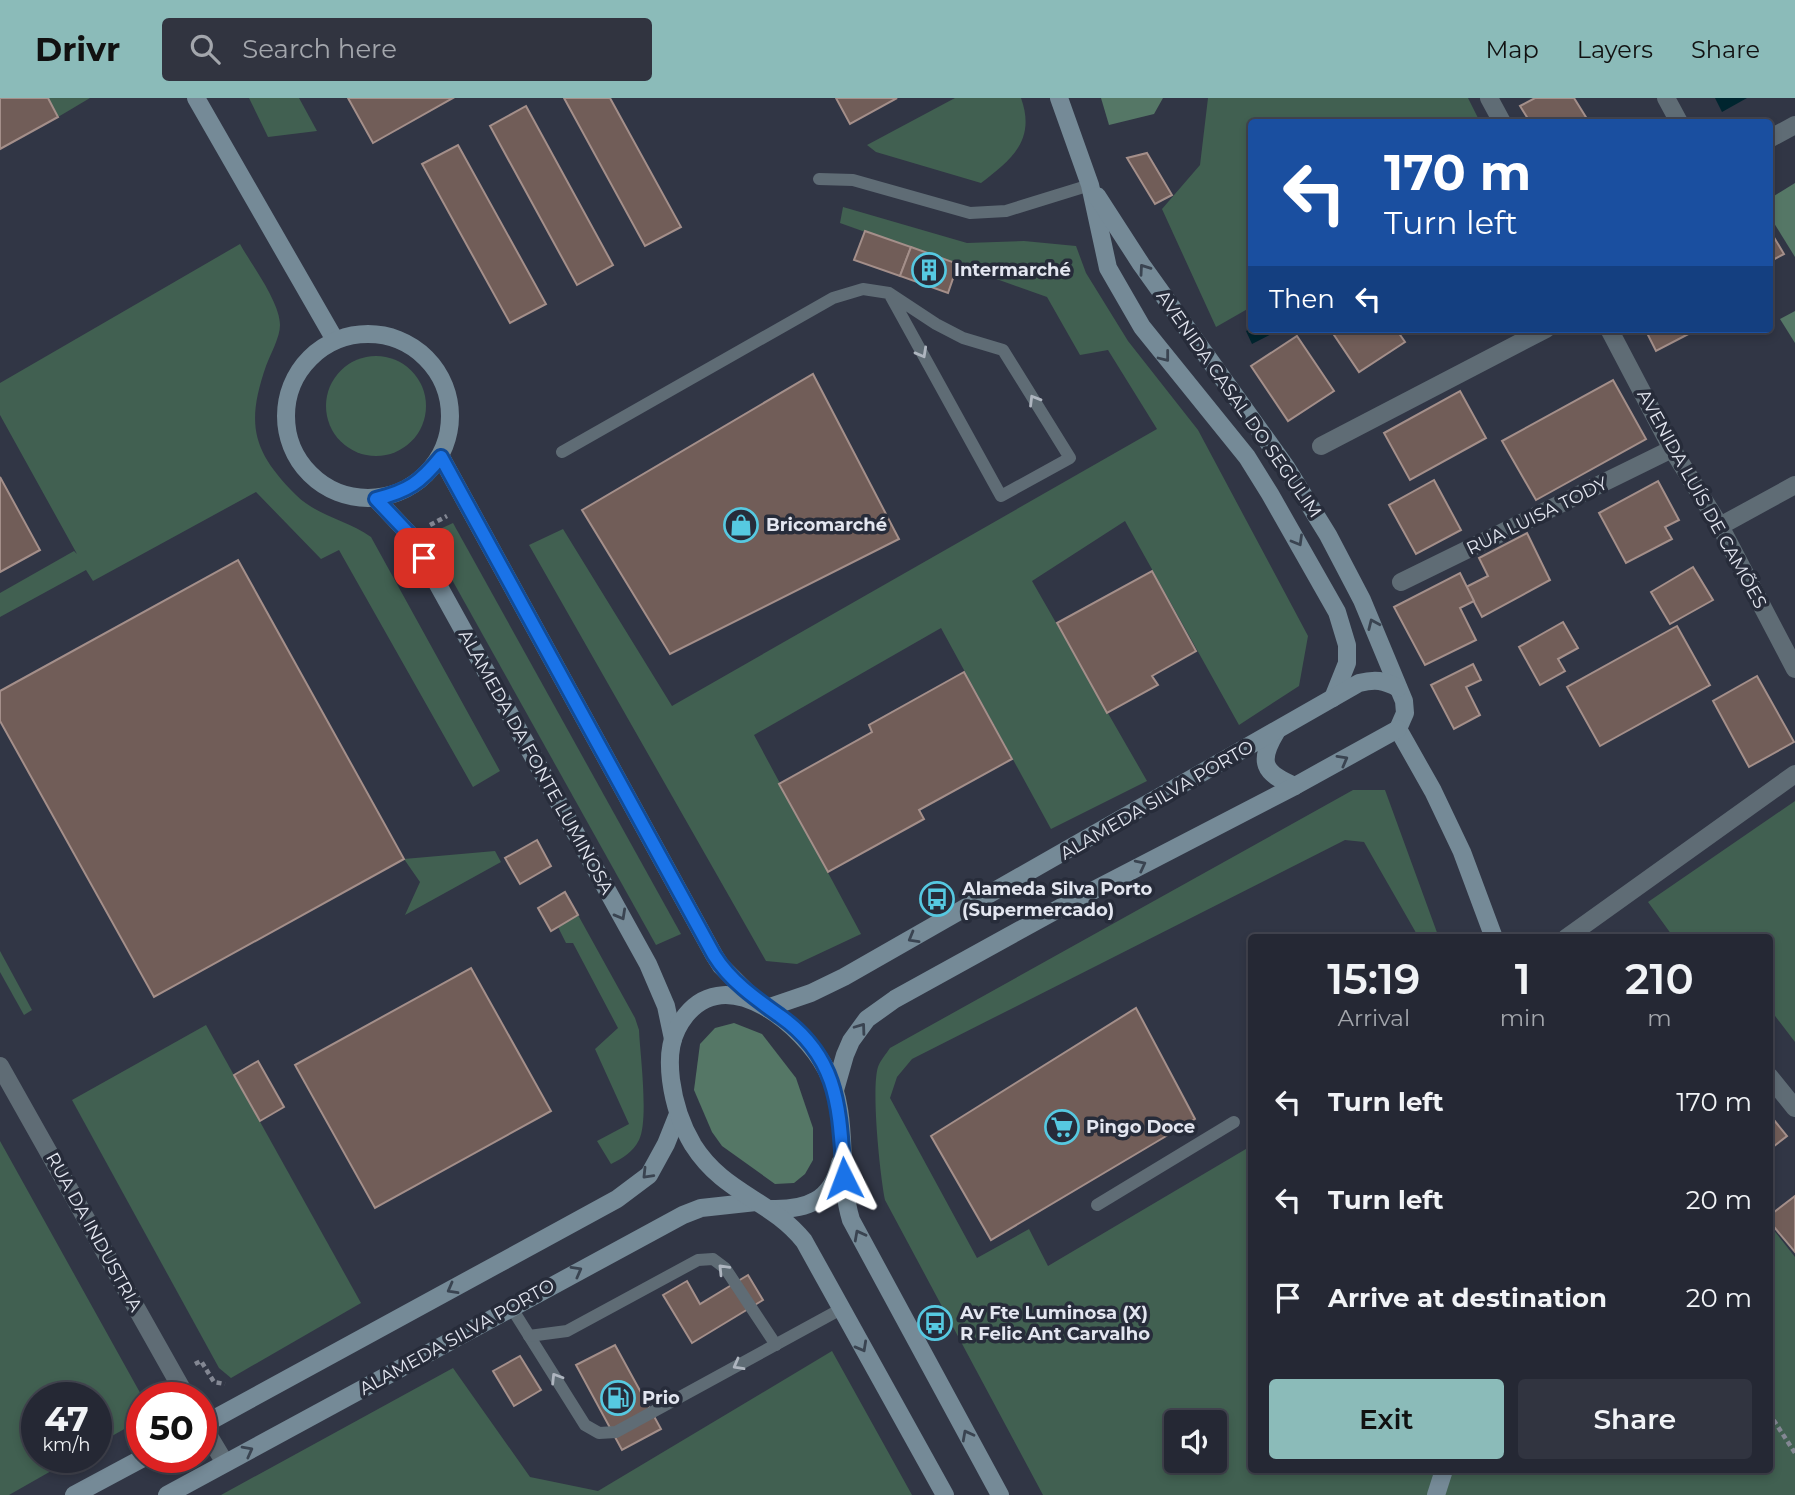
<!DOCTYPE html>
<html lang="en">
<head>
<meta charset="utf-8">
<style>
	body { margin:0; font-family:Montserrat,sans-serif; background:#313440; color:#f1f3f6; height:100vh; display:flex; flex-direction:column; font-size:26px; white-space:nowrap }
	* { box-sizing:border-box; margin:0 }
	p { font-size:23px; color:#a3a6ac }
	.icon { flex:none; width:38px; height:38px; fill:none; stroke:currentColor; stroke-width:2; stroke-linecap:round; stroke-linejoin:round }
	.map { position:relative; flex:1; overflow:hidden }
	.drawer { position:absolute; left:1248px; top:836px; width:525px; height:539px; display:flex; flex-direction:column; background:#252834; border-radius:7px; box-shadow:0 4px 10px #0003,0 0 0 2px #42444f }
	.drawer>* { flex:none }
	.hud { position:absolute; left:1248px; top:21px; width:525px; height:214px; border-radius:7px; box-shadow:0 4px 10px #0003,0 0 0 2px #42444f; background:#1a4fa0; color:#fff; overflow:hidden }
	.tools { position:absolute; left:1164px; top:1312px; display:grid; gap:14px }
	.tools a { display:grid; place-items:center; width:63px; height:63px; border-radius:7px; background:#252834; box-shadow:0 4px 10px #0003,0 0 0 2px #42444f; font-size:35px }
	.speed { position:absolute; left:21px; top:1284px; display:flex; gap:14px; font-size:35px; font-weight:700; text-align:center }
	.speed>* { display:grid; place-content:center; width:91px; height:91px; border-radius:50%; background:#252834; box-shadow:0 4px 10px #0003,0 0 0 2px #42444f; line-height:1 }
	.speed small { font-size:18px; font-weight:400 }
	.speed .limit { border:10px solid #d22; background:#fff; color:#111 }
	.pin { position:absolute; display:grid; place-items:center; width:60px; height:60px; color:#fff; margin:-30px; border-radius:14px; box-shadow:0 4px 10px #0006 }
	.me { position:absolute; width:77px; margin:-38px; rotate:357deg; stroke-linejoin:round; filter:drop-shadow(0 0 5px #0008) }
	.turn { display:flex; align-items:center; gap:24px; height:147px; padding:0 21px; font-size:32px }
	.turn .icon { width:91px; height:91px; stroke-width:2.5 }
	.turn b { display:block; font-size:49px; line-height:60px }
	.then { display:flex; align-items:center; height:66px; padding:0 21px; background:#0003; gap:14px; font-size:26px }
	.eta { display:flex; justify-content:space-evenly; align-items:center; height:119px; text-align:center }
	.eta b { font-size:42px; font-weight:600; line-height:49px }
	.primary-button { display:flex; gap:14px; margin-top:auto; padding:14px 21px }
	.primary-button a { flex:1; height:80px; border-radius:7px; background:#8bbbb9; color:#111; font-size:28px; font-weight:600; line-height:80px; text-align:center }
	.primary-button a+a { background:#313440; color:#f1f3f6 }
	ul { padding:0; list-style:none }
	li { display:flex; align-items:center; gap:21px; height:98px; padding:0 21px }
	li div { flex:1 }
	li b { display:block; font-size:26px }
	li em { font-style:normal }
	header { display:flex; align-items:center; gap:42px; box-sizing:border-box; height:98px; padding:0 35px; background:#8bbbb9; color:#111 }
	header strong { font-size:33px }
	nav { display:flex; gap:38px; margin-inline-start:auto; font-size:24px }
	.search { width:490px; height:63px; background:#313440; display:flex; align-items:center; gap:18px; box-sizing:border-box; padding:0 24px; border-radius:7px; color:#a3a6ac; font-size:26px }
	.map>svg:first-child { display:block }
	.green { fill:#416051; fill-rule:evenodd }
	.forest { fill:#576 }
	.water { fill:#00252f }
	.building { fill:#715d58; stroke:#a48f8a; stroke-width:2 }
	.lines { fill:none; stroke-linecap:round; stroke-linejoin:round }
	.path { stroke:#838793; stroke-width:4.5; stroke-dasharray:5 3.5; stroke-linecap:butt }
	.lane { stroke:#5f6c75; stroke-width:12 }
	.street { stroke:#5f6c75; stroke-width:18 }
	.secondary { stroke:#758a97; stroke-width:18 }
	.oneway { stroke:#3a4451 }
	.oneway2 { stroke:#aeb5bf }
	.route-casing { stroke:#114b97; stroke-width:18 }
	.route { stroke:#1a73e8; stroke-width:12 }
	.labels { text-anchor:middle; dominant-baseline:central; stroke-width:7; stroke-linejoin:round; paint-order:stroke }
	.poi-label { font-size:18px; font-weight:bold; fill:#e3e6f0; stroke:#272c3a; text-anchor:start }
	.street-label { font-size:18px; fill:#e3e6f0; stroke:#272c3a }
</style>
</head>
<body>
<header>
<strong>Drivr</strong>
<div class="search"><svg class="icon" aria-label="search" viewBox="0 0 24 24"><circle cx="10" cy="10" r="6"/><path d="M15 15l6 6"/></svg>Search here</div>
<nav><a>Map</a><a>Layers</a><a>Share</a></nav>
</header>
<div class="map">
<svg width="1795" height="1397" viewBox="0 0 1795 1397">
	<rect width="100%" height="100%" fill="#313645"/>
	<g class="green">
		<polygon points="48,0 90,0 58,19"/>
		<polygon points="249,0 299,0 317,33 268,39"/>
		<path d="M 955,0 L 1021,0 C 1036,42 1012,61 981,85 L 876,54 L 867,47 Z"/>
		<polygon points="1208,0 1468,0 1480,24 1251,24 1251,209 1216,229 1162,111 1200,67"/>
		<polygon points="843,109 967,145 1024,143 1076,148 1086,175 1128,243 1198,332 1308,538 1299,588 1239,627 1125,423 1032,483 1147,683 1051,731 941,530 754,637 861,836 797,866 766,863 529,447 563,431 672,608 1157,331 1108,252 1080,257 1047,199 840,125"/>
		<path d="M 240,146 C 251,166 280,204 280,227 C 280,239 271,255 266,268 C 246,326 252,353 296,397 C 317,418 347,422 371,439 L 500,673 L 473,689 L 339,452 L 321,461 L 256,394 L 93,483 L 86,472 L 0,519 L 0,495 L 74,453 L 77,456 L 0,317 L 0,285 Z"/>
		<circle cx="376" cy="308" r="50"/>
		<polygon points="453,425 681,836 656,847 427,437"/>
		<path d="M 1353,692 L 1385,692 L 1439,840 L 1419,840 L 1364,744 L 1345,742 L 912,961 L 897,979 L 890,1000 L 977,1160 L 1029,1131 L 1048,1168 L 1251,1048 L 1251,1372 L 1769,1372 L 1769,1126 L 1795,1159 L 1795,1397 L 1043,1397 L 885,1102 C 880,1077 871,991 878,969 C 880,963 886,956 890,950 ZM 1176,1325 L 1214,1325 L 1214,1363 L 1176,1363 Z"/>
		<polygon points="1795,703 1795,944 1769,910 1769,840 1674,840 1648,804"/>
		<polygon points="495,753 501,764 405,817 420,784 404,761"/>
		<path d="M 578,817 L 635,920 L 639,932 C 640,956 649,1022 639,1042 C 633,1054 623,1060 611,1066 L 597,1043 L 629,1026 L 595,951 L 618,930 L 573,845 L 566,845 L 558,829 Z"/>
		<polygon points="0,853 32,912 24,917 0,874"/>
		<polygon points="206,927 361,1205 231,1280 219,1270 72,1002"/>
		<polygon points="0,1043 143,1300 142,1321 96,1347 96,1300 37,1300 37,1360 74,1360 9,1397 0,1397"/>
		<polygon points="832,1253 912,1397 221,1397 453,1270 530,1379 598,1393"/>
	</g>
	<g class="forest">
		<polygon points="1101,0 1163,0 1154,16 1109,27"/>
		<polygon points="1795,85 1795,159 1769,117 1769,101"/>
		<polygon points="1795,213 1795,245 1780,221"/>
		<polygon points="734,925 762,936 796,980 813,1030 813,1062 805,1076 794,1085 775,1086 722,1048 712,1034 694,992 700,946 715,930"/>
	</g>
	<g class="water">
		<polygon points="1715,0 1747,0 1722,14"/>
		<polygon points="1251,230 1251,231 1281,231 1252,246 1246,233"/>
	</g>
	<g class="building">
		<polygon points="0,0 48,0 58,19 0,51"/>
		<polygon points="348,0 453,0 373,45"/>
		<polygon points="564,0 610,0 681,129 645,148"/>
		<polygon points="836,0 897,0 850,26"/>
		<polygon points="1535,0 1574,0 1589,24 1530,24 1520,8"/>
		<polygon points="526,8 613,167 577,187 490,28"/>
		<polygon points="458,47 546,206 510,225 422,66"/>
		<polygon points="1147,55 1172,97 1155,106 1127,60"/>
		<polygon points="1769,131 1784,156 1769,164"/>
		<polygon points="865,133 911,149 900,178 854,162"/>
		<polygon points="911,149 958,166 948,195 900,178"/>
		<polygon points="1330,231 1396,231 1405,244 1359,274"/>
		<polygon points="1645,231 1698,231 1656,253"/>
		<polygon points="1297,238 1334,293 1288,323 1251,268"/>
		<polygon points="813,276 899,441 670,556 582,412"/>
		<polygon points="1613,282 1646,341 1536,402 1502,343"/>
		<polygon points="1460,293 1486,340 1410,382 1384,335"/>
		<polygon points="0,379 40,452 0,474"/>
		<polygon points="1434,382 1461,432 1416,456 1389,407"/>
		<polygon points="1658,383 1679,422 1665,429 1672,441 1626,465 1599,415"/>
		<polygon points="1527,435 1550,482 1482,519 1466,489 1488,478 1479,460"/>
		<polygon points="238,462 404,761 154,899 0,623 0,593"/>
		<polygon points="1693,469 1713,502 1670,526 1651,494"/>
		<polygon points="1152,473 1196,553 1152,578 1158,587 1107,615 1057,525"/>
		<polygon points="1460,475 1474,503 1460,510 1476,542 1425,567 1394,509"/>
		<polygon points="1563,524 1578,550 1558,561 1565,573 1540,587 1519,549"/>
		<polygon points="1677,528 1710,587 1600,648 1567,589"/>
		<polygon points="1473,566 1481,582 1466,589 1480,617 1454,631 1431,587"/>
		<polygon points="964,574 1012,661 919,712 924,721 828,774 779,686 872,634 869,627"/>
		<polygon points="1757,578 1794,644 1749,669 1713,603"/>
		<polygon points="537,742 551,768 520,786 505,760"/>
		<polygon points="565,794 578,817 551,833 538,810"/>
		<polygon points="471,870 551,1013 375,1110 295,967"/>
		<polygon points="1136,910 1195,1021 991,1142 931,1038"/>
		<polygon points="258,963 284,1009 260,1023 234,977"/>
		<polygon points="1769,1016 1787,1038 1769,1052"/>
		<polygon points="1795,1098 1795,1154 1769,1123 1769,1118"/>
		<polygon points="748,1177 763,1202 692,1245 663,1197 687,1183 700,1206"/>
		<polygon points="615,1247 661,1331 622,1352 576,1267"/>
		<polygon points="520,1258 541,1292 514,1308 493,1273"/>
	</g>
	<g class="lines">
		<g class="path">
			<polyline points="430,427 447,418"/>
			<polyline points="195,1266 201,1263 214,1284 225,1286"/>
			<polyline points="1769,1315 1795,1355"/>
		</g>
		<g class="lane">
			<polyline points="819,81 853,82 970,115 1006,113 1090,87"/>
			<polyline points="562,354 833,200 863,191 889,195 936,226 963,240 1003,252 1070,360 1001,398 889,195"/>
			<polyline points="1097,1107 1234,1024"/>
			<polyline points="511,1209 585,1327 599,1335 616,1334 841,1211"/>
			<polyline points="529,1238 567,1233 698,1162 713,1161 725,1170 776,1247"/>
		</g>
		<g class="street">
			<polyline points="1489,0 1502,24"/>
			<polyline points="1666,0 1679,24"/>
			<polyline points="1769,41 1795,27"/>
			<polyline points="1609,231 1672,351 1720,428 1795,571"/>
			<polyline points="1321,348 1546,231"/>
			<polyline points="1720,428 1795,387"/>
			<polyline points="1401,484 1672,351"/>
			<polyline points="1566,840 1795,676"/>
			<polyline points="0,968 187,1300"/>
			<polyline points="1769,978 1795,1010"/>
			<polyline points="201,1325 225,1365"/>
		</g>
		<g class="secondary">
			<polyline points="196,0 335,242"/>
			<polyline points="1059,0 1090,87 1108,170 1142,229 1247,359 1270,396 1337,514 1347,547 1347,565 1333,600"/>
			<polyline points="1097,98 1141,166 1286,369 1328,437 1362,502 1404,603 1405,615 1398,631"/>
			<circle cx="368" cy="318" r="82"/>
			<polyline points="441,359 714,857 721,868 757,904"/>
			<polyline points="376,401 411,438 648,866 666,908 673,941"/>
			<polyline points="1398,631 1433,693 1462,754 1494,840"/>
			<path d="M 1276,634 C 1258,664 1263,675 1295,688"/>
			<path d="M 767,910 L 811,895 L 844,879 L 1359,585 C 1375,581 1384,582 1398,590"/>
			<polyline points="835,992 845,957 851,943 867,921 895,901 1069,805 1295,688 1398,631"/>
			<path d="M 771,1111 C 806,1112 832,1103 840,1065"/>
			<polyline points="201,1328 617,1101 649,1077 666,1046 678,1016"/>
			<polyline points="74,1397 143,1360"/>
			<polyline points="167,1397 683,1117 701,1110 756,1104"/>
			<path d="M 945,1397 L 804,1143 C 770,1101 724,1096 693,1047 C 681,1027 674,1005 671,982 C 668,957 670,937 686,917 C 729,864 804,929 826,971 C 851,1018 836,1073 851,1122 L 1000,1397"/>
			<polyline points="1436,1397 1444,1372"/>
		</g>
	</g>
	<defs><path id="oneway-chevron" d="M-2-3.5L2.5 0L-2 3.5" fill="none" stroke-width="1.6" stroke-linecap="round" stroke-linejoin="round" transform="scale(1.75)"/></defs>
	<g class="oneway">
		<use href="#oneway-chevron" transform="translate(1144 171) rotate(-125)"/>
		<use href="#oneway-chevron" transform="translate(1165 259) rotate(52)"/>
		<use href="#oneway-chevron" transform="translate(1298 443) rotate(60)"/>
		<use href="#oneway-chevron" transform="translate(1373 526) rotate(-114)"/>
		<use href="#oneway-chevron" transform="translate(1343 662) rotate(-29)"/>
		<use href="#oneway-chevron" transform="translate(1141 767) rotate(-27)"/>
		<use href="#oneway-chevron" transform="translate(621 817) rotate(61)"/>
		<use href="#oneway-chevron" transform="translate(913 840) rotate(150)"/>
		<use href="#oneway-chevron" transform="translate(861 930) rotate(-54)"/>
		<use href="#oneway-chevron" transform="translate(647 1076) rotate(134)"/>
		<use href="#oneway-chevron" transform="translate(859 1137) rotate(-118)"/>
		<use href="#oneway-chevron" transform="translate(577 1173) rotate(-29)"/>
		<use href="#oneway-chevron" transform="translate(452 1191) rotate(151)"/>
		<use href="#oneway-chevron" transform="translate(862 1249) rotate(61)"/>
		<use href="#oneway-chevron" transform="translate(967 1337) rotate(-118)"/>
		<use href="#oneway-chevron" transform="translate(248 1353) rotate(-28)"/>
	</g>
	<g class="oneway2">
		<use href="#oneway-chevron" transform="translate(922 255) rotate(61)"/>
		<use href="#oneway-chevron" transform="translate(1034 302) rotate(-121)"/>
		<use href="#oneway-chevron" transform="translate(723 1171) rotate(-134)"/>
		<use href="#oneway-chevron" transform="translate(738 1267) rotate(151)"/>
		<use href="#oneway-chevron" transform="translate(556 1280) rotate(-122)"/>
	</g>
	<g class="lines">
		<g class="route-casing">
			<path id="route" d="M 424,460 L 411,438 L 376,401 C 408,393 420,385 441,359 L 714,857 C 730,883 756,901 780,918 C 841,961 839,1014 844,1080"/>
		</g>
		<use href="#route" class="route"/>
	</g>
	<defs>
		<g id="building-ring" transform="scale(1.75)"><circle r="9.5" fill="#272c3a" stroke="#56c9e1" stroke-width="1.5"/><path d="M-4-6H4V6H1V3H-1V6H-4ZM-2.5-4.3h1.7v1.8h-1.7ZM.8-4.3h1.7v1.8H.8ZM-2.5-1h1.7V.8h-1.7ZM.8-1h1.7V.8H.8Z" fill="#56c9e1"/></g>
		<g id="shop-ring" transform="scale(1.75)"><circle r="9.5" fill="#272c3a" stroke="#56c9e1" stroke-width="1.5"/><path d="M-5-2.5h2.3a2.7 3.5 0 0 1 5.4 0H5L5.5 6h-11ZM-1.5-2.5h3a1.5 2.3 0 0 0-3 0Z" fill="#56c9e1"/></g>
		<g id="bus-ring" transform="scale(1.75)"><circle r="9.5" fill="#272c3a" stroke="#56c9e1" stroke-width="1.5"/><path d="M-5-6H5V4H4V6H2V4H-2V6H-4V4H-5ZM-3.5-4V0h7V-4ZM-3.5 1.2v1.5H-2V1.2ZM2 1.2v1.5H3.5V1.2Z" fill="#56c9e1"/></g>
		<g id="supermarket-ring" transform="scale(1.75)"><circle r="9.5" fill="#272c3a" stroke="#56c9e1" stroke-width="1.5"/><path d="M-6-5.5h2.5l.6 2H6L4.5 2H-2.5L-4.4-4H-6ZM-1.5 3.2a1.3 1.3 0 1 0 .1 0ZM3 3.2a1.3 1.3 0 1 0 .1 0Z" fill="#56c9e1"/></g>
		<g id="fuel-ring" transform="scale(1.75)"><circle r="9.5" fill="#272c3a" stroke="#56c9e1" stroke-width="1.5"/><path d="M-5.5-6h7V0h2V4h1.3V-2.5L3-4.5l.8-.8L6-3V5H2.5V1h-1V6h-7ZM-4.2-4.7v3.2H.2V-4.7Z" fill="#56c9e1"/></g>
	</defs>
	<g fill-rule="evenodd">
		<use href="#building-ring" x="929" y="172"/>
		<use href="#shop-ring" x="741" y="427"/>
		<use href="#bus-ring" x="937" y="801"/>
		<use href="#supermarket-ring" x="1062" y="1029"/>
		<use href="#bus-ring" x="935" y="1225"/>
		<use href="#fuel-ring" x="618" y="1300"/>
	</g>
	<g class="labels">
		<g class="poi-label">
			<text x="954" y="172">Intermarché</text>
			<text x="766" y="427">Bricomarché</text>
			<text x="962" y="791">Alameda Silva Porto<tspan x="962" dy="21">(Supermercado)</tspan></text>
			<text x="1086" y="1029">Pingo Doce</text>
			<text x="960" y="1215">Av Fte Luminosa (X)<tspan x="960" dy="21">R Felic Ant Carvalho</tspan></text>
			<text x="642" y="1300">Prio</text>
		</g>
		<g class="street-label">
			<text transform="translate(1239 306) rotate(55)">AVENIDA CASAL DO SEGULIM</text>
			<text transform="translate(1702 401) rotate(61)">AVENIDA LUÍS DE CAMÕES</text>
			<text transform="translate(1537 418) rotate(-26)">RUA LUISA TODY</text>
			<text transform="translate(536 664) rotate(61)">ALAMEDA DA FONTE LUMINOSA</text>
			<text transform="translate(1157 702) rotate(-30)">ALAMEDA SILVA PORTO</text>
			<text transform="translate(94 1134) rotate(61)">RUA DA INDUSTRIA</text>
			<text transform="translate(457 1239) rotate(-29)">ALAMEDA SILVA PORTO</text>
		</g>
	</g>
</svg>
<div class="tools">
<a><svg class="icon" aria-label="sound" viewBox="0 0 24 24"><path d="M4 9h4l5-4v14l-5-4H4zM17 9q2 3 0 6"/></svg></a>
</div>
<div class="speed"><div>47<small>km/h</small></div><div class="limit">50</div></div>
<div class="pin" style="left:424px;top:460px;background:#d93025"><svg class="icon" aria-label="arrive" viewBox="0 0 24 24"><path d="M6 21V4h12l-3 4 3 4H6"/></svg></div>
<svg class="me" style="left:844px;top:1080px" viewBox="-20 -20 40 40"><path d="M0-17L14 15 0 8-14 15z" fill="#1a73e8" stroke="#fff" stroke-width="4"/></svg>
<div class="hud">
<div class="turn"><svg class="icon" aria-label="left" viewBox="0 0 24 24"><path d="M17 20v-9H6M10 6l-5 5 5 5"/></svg><div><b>170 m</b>Turn left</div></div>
<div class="then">Then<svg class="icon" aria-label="left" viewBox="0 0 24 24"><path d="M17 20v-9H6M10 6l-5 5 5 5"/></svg></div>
</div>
<section class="drawer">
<div class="eta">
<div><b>15:19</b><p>Arrival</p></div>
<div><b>1</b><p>min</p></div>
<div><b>210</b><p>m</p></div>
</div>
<ul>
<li><svg class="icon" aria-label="left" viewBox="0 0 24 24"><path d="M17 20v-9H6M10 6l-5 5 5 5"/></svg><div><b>Turn left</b></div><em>170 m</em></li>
<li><svg class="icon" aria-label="left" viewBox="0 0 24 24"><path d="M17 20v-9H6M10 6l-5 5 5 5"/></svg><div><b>Turn left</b></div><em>20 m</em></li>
<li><svg class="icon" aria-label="arrive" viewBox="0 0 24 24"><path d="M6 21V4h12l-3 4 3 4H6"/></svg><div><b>Arrive at destination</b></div><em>20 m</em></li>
</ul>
<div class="primary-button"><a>Exit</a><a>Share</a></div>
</section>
</div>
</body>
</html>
